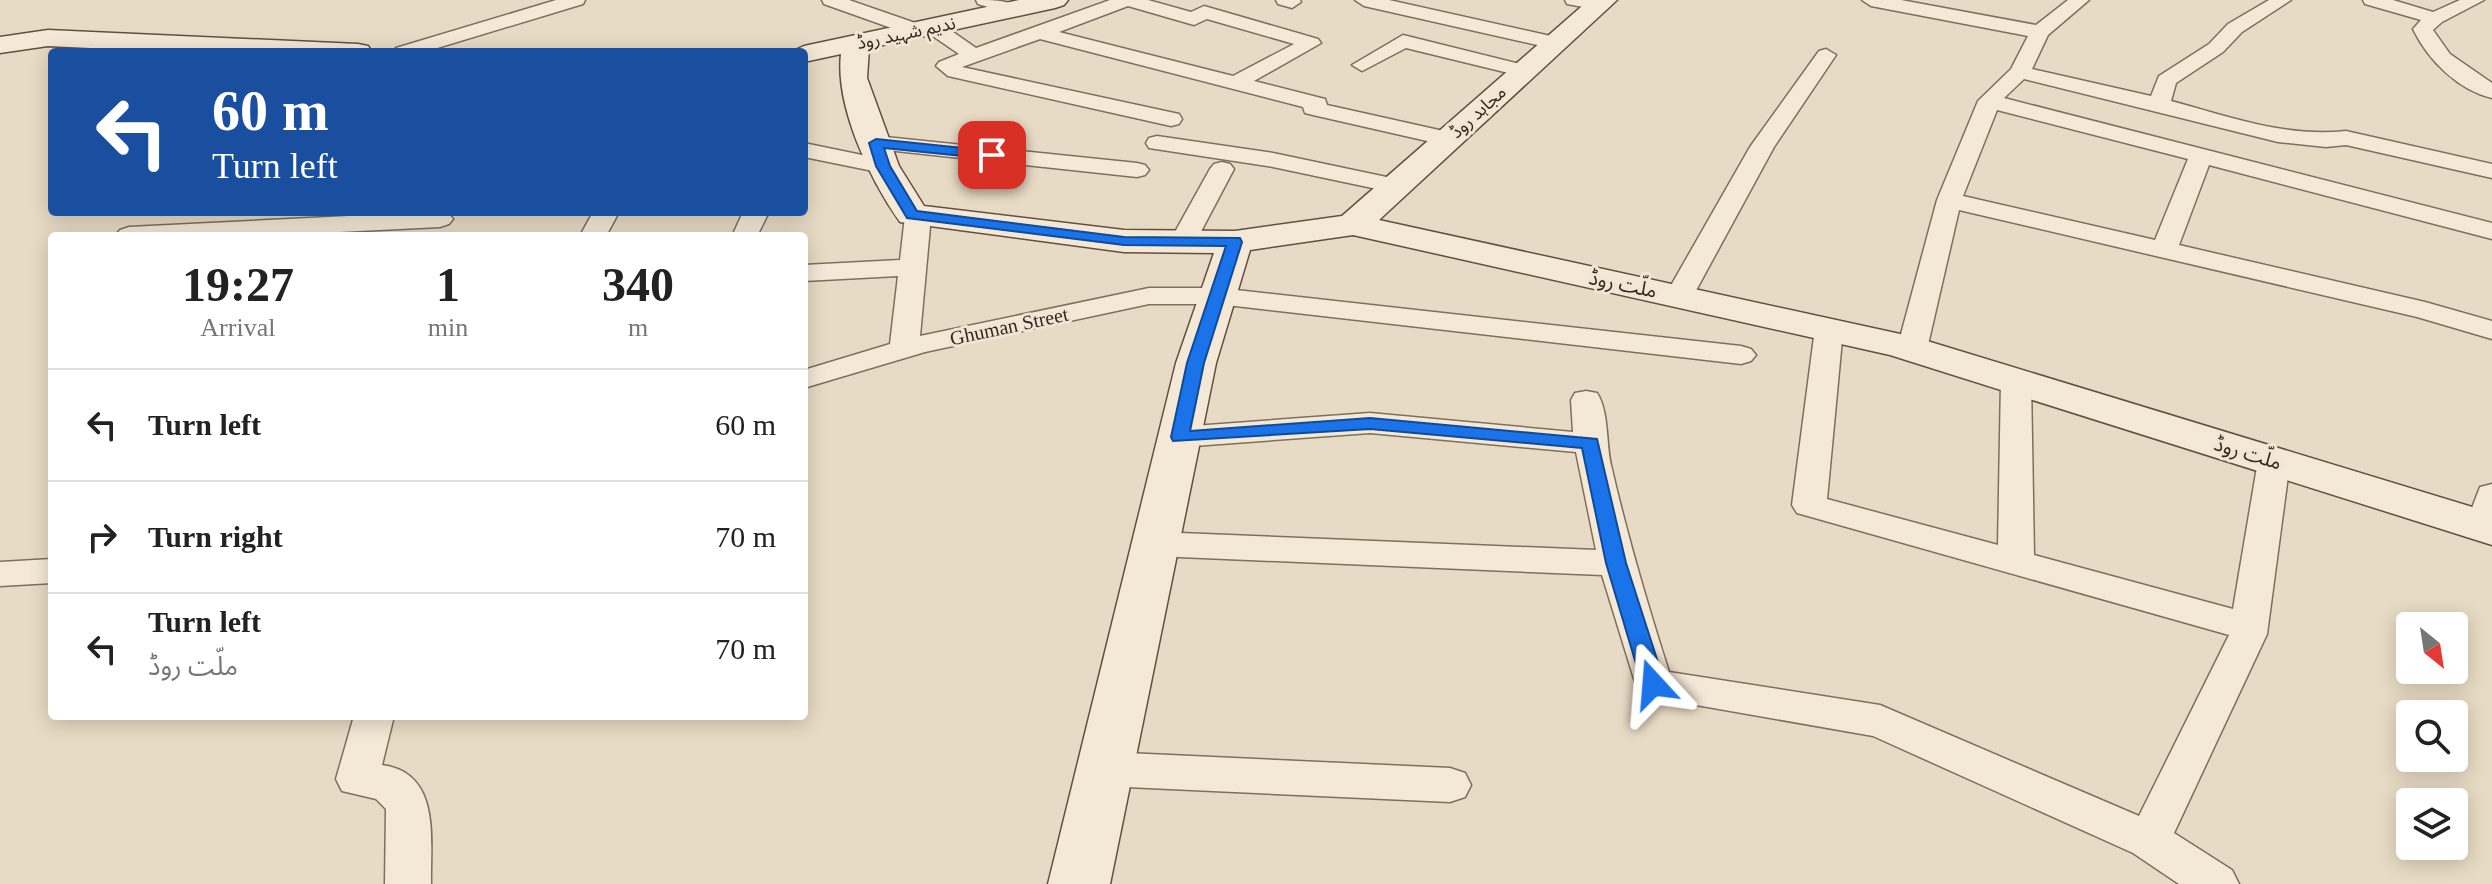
<!DOCTYPE html>
<html lang="en">
<head>
<meta charset="utf-8">
<style>
	body { margin:0; font-family:"Times New Roman","Noto Sans Arabic",serif; background:#f2f2f2; color:#222; height:100vh; display:flex; flex-direction:column; font-size:30px; white-space:nowrap }
	* { box-sizing:border-box; margin:0 }
	p { font-size:26px; color:#767676 }
	.icon { flex:none; width:44px; height:44px; fill:none; stroke:currentColor; stroke-width:2; stroke-linecap:round; stroke-linejoin:round }
	.map { position:relative; flex:1; overflow:hidden }
	.panel { position:absolute; left:48px; top:232px; width:760px; height:488px; display:flex; flex-direction:column; background:#fff; border-radius:8px; box-shadow:0 4px 20px #0003 }
	.panel>* { flex:none }
	.banner { position:absolute; left:48px; top:48px; width:760px; height:168px; border-radius:8px; box-shadow:0 4px 20px #0003; background:#1a4fa0; color:#fff; overflow:hidden }
	.needle { width:52px; rotate:150deg }
	.fabs { position:absolute; left:2396px; top:612px; display:grid; gap:16px }
	.fabs a { display:grid; place-items:center; width:72px; height:72px; border-radius:8px; background:#fff; box-shadow:0 4px 20px #0003; font-size:40px }
	.pin { position:absolute; display:grid; place-items:center; width:68px; height:68px; color:#fff; margin:-34px; border-radius:16px; box-shadow:0 4px 12px #0006 }
	.me { position:absolute; width:88px; margin:-44px; rotate:341deg; stroke-linejoin:round; filter:drop-shadow(0 0 6px #0008) }
	.turn { display:flex; align-items:center; gap:28px; height:168px; padding:0 32px; font-size:36px }
	.turn .icon { width:104px; height:104px; stroke-width:2.5 }
	.turn b { display:block; font-size:56px; line-height:68px }
	.eta { display:flex; justify-content:space-evenly; align-items:center; height:136px; text-align:center }
	.eta b { font-size:48px; font-weight:700; line-height:56px }
	ul { padding:0; list-style:none }
	li { display:flex; align-items:center; gap:24px; height:112px; padding:0 32px; border-top:2px solid #e0e0e0 }
	li div { flex:1 }
	li b { display:block; font-size:30px }
	li em { font-style:normal }
	.map>svg:first-child { display:block }
	.lines { fill:none; stroke-linecap:round; stroke-linejoin:round }
	.street-casing { stroke:#816e5d; stroke-width:3 }
	.secondary-casing { stroke:#634f41; stroke-width:3 }
	.street { fill:#f4e9d7; fill-rule:evenodd }
	.secondary { fill:#f4e9d7; fill-rule:evenodd }
	.route { fill:#1a73e8; stroke:#114b97; stroke-width:2 }
	.labels { text-anchor:middle; dominant-baseline:central; stroke-width:6; stroke-linejoin:round; paint-order:stroke }
	.far-street-label { font-size:18px; fill:#33271f; stroke:#f1e6d4 }
	.street-label { font-size:20px; fill:#33271f; stroke:#f1e6d4 }
</style>
</head>
<body>
<div class="map">
<svg width="2492" height="884" viewBox="0 0 2492 884">
	<rect width="100%" height="100%" fill="#e8dbc5"/>
	<g class="lines">
		<g class="street-casing">
			<g id="street">
				<polygon points="556,0 585,0 583,4 424,52 393,52 396,48"/>
				<path d="M 822,0 L 849,0 L 924,26 L 933,21 L 940,23 L 976,48 L 1110,0 L 1148,0 L 1191,12 L 1204,6 L 1318,39 L 1321,43 L 1254,81 L 1325,99 L 1327,105 L 1457,134 L 1460,139 L 1457,144 L 1449,146 L 1313,115 L 1305,113 L 1303,107 L 1040,39 L 962,67 L 1179,114 L 1182,119 L 1179,124 L 1171,126 L 948,76 L 936,66 L 939,62 L 959,54 L 927,32 L 918,37 L 911,35 L 824,4 ZM 1128,6 L 1194,25 L 1207,19 L 1294,44 L 1233,76 L 1059,32 Z"/>
				<path d="M 976,0 C 992,0 1011,0 1023,9 L 1014,15 L 978,4 Z"/>
				<polygon points="1276,0 1300,0 1301,2 1292,8 1278,4"/>
				<polygon points="1355,0 1389,0 1555,37 1565,43 1555,49 1364,6"/>
				<polygon points="1565,0 1606,0 1608,4 1599,10 1567,4"/>
				<path d="M 1862,0 L 1901,0 L 2036,25 L 2068,0 L 2089,0 L 2048,35 L 2032,69 L 2151,96 L 2159,76 L 2209,44 L 2228,24 L 2269,0 L 2291,0 L 2242,32 L 2223,52 L 2176,83 L 2171,101 C 2228,116 2286,138 2346,131 L 2492,164 L 2492,178 L 2346,145 L 2326,147 L 2278,142 L 2024,79 L 2004,98 L 2492,223 L 2492,239 L 2209,165 L 2179,245 L 2425,302 L 2492,321 L 2492,339 L 2417,317 L 1959,210 L 1927,349 L 1922,355 L 1912,358 L 1902,355 L 1897,349 L 1937,200 L 1978,101 L 2011,69 L 2028,36 L 1871,6 ZM 1997,110 L 2188,159 L 2155,240 L 1963,196 Z"/>
				<path d="M 2363,0 L 2393,0 L 2433,12 L 2460,0 L 2484,0 L 2442,22 L 2433,30 L 2450,54 L 2492,83 L 2492,98 C 2458,90 2428,60 2413,29 L 2421,20 L 2365,4 Z"/>
				<polygon points="1403,35 1532,67 1535,71 1525,77 1406,48 1362,71 1352,65"/>
				<polygon points="1826,49 1836,55 1774,147 1693,296 1689,302 1679,304 1669,302 1665,296 1750,147 1819,51"/>
				<polygon points="876,136 1137,163 1145,165 1149,170 1145,175 1137,177 868,148 865,143 868,138"/>
				<polygon points="1157,136 1273,153 1396,179 1405,181 1408,186 1405,191 1396,193 1273,167 1149,148 1146,143 1149,138"/>
				<polygon points="804,143 891,161 895,166 891,171 883,173 804,157"/>
				<polygon points="1222,162 1230,164 1234,169 1196,241 1192,246 1174,246 1170,241 1210,169 1214,164"/>
				<polygon points="918,208 927,211 931,216 920,336 1149,288 1218,288 1741,346 1751,349 1756,355 1751,361 1741,364 1218,304 1149,304 925,352 804,388 804,370 890,344 898,276 804,281 804,265 900,260 905,216 909,211"/>
				<polygon points="429,212 449,214 453,219 449,224 440,227 258,236 116,235 120,230 129,227"/>
				<polygon points="593,212 619,212 606,236 580,236"/>
				<polygon points="743,212 769,212 757,236 737,236 734,232"/>
				<path d="M 1829,320 L 1839,323 L 1843,329 L 1827,499 L 1998,545 L 2001,381 L 2005,375 L 2016,372 L 2027,375 L 2031,381 L 2034,555 L 2233,609 L 2258,461 L 2262,454 L 2274,451 L 2286,454 L 2290,461 L 2267,634 L 2174,833 L 2232,870 L 2239,884 L 2179,884 L 2133,853 L 1873,736 L 1639,695 L 1602,575 L 1156,556 L 1144,552 L 1138,544 L 1144,536 L 1156,532 L 1596,550 L 1576,452 L 1370,433 L 1180,447 L 1169,444 L 1164,437 L 1169,430 L 1180,427 L 1370,413 L 1573,432 L 1571,400 L 1575,393 L 1586,391 L 1597,393 C 1609,411 1606,444 1611,465 C 1627,535 1647,603 1669,672 L 1880,705 L 2139,816 L 2229,635 L 1797,513 L 1792,505 L 1815,329 L 1819,323 Z"/>
				<polygon points="2492,484 2492,535 2482,537 2470,534 2465,526 2480,487"/>
				<polygon points="52,559 52,583 0,586 0,562"/>
				<path d="M 354,716 L 394,716 L 382,765 C 442,773 430,840 431,884 L 385,884 L 386,809 L 376,799 L 342,791 L 336,779 Z"/>
				<polygon points="1105,752 1450,768 1465,773 1471,785 1465,797 1450,802 1105,786 1090,781 1084,769 1090,757"/>
			</g>
		</g>
		<g class="secondary-casing">
			<g id="secondary">
				<path d="M 1019,0 L 1068,0 L 1064,5 L 1055,8 L 869,48 L 867,78 L 899,166 L 924,206 L 1124,230 L 1235,231 L 1342,216 L 1589,0 L 1617,0 L 1379,220 L 1914,337 L 2492,513 L 2492,545 L 1890,355 L 1353,235 L 1250,250 L 1216,363 L 1110,884 L 1048,884 L 1176,363 L 1214,253 L 1124,252 L 900,222 C 870,180 835,106 841,54 L 804,62 L 804,52 L 791,52 L 804,46 Z"/>
				<polygon points="48,30 358,44 368,46 372,52 176,52 48,46 0,53 0,37"/>
			</g>
		</g>
		<use href="#street" class="street"/>
		<use href="#secondary" class="secondary"/>
	</g>
	<polygon class="route" points="876,139 992,151 999,155 992,159 884,148 890,166 917,211 1124,237 1240,238 1242,242 1204,363 1190,431 1370,418 1597,439 1626,563 1665,684 1661,690 1653,692 1645,690 1642,684 1606,563 1582,448 1370,429 1173,441 1171,437 1187,363 1226,246 1124,245 907,218 876,166 869,143"/>
	<g class="labels">
		<g class="far-street-label">
			<text transform="translate(906 33) rotate(-12)">ندیم شہید روڈ</text>
			<text transform="translate(1478 112) rotate(-42)">مجاہد روڈ</text>
		</g>
		<g class="street-label">
			<text transform="translate(1623 284) rotate(12)">ملّت روڈ</text>
			<text transform="translate(1009 326) rotate(-12)">Ghuman Street</text>
			<text transform="translate(2248 453) rotate(17)">ملّت روڈ</text>
		</g>
	</g>
</svg>
<div class="fabs">
<a><svg class="needle" viewBox="-14 -14 28 28"><path d="M0-13l5 13h-10z" fill="#e53935"/><path d="M0 13l5-13h-10z" fill="#767676"/></svg></a>
<a><svg class="icon" aria-label="search" viewBox="0 0 24 24"><circle cx="10" cy="10" r="6"/><path d="M15 15l6 6"/></svg></a>
<a><svg class="icon" aria-label="layers" viewBox="0 0 24 24"><path d="M12 4l9 5-9 5-9-5zM3 14l9 5 9-5"/></svg></a>
</div>
<div class="pin" style="left:992px;top:155px;background:#d93025"><svg class="icon" aria-label="arrive" viewBox="0 0 24 24"><path d="M6 21V4h12l-3 4 3 4H6"/></svg></div>
<svg class="me" style="left:1653px;top:684px" viewBox="-20 -20 40 40"><path d="M0-17L14 15 0 8-14 15z" fill="#1a73e8" stroke="#fff" stroke-width="4"/></svg>
<div class="banner">
<div class="turn"><svg class="icon" aria-label="left" viewBox="0 0 24 24"><path d="M17 20v-9H6M10 6l-5 5 5 5"/></svg><div><b>60 m</b>Turn left</div></div>
</div>
<section class="panel">
<div class="eta">
<div><b>19:27</b><p>Arrival</p></div>
<div><b>1</b><p>min</p></div>
<div><b>340</b><p>m</p></div>
</div>
<ul>
<li><svg class="icon" aria-label="left" viewBox="0 0 24 24"><path d="M17 20v-9H6M10 6l-5 5 5 5"/></svg><div><b>Turn left</b></div><em>60 m</em></li>
<li><svg class="icon" aria-label="right" viewBox="0 0 24 24"><path d="M7 20v-9h11M14 6l5 5-5 5"/></svg><div><b>Turn right</b></div><em>70 m</em></li>
<li><svg class="icon" aria-label="left" viewBox="0 0 24 24"><path d="M17 20v-9H6M10 6l-5 5 5 5"/></svg><div><b>Turn left</b><p>ملّت روڈ</p></div><em>70 m</em></li>
</ul>
</section>
</div>
</body>
</html>
